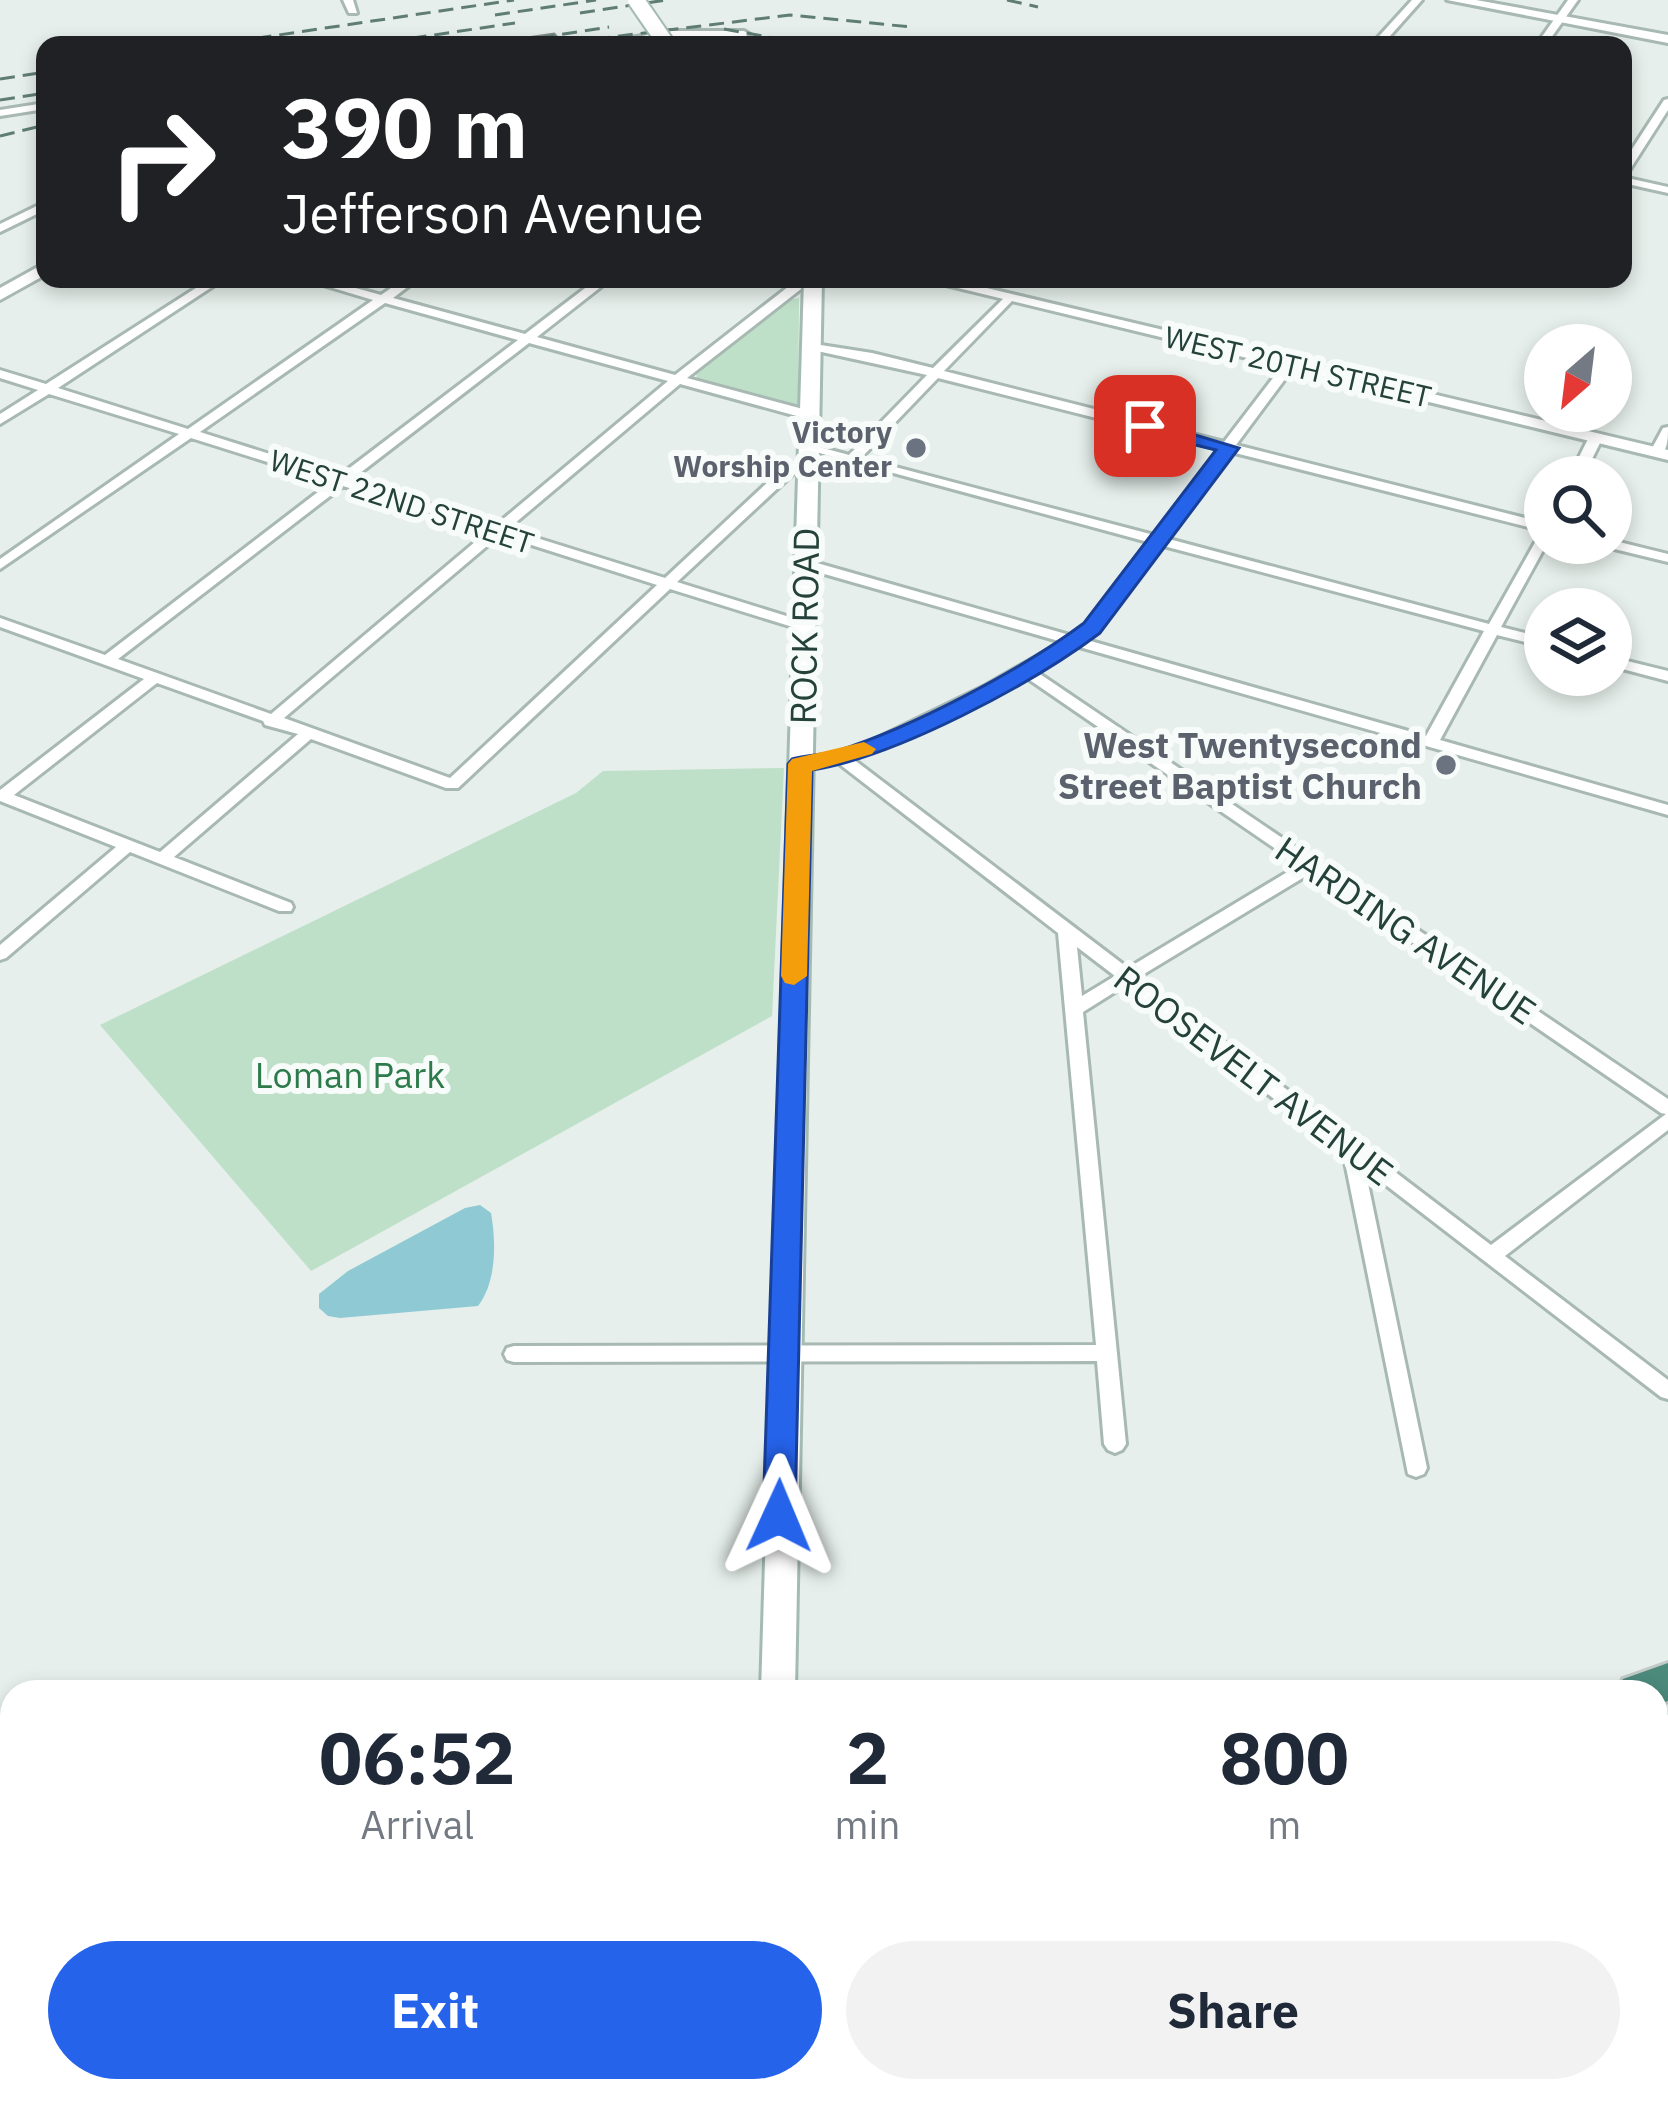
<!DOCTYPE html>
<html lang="en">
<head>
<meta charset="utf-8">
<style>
	body { margin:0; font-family:"IBM Plex Sans",sans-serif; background:#f2f2f3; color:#1f2937; height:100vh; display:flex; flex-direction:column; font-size:45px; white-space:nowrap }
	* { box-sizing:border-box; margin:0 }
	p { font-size:39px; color:#747a83 }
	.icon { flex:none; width:66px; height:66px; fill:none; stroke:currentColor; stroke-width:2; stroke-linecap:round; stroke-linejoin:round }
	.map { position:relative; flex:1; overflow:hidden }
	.drawer { position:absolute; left:0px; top:1680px; width:1668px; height:423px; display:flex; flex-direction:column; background:#fff; border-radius:36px 36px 0 0; box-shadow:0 6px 18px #0003 }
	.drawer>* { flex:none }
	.hud { position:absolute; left:36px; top:36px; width:1596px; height:252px; border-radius:24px; box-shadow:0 6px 18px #0003; background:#202124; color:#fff; overflow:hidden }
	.needle { width:78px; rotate:208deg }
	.buttons { position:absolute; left:1524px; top:324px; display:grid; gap:24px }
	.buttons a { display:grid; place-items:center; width:108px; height:108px; border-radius:50%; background:#fff; box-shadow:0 6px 18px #0003; font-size:60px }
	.pin { position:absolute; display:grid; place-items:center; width:102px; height:102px; color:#fff; margin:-51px; border-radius:24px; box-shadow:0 6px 18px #0006 }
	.me { position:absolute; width:132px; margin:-66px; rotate:1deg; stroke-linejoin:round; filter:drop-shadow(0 0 9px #0008) }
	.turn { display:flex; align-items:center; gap:42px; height:252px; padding:0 48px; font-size:54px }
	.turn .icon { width:156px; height:156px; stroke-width:2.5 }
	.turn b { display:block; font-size:84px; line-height:102px }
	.eta { display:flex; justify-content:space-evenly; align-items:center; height:204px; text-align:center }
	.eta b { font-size:72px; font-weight:700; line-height:84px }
	.primary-button { display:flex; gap:24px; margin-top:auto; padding:24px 48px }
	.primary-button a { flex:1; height:138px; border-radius:72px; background:#2563eb; color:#fff; font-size:48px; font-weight:700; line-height:138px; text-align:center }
	.primary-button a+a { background:#f2f2f3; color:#1f2937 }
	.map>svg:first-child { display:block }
	.green { fill:#bfe0c8 }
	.water { fill:#8ec9d4 }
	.building { fill:#bbcac4; stroke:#838d89; stroke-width:3 }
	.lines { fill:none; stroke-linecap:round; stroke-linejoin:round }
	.minor-casing { stroke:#a8b8b2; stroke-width:6 }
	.tertiary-casing { stroke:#a8b8b2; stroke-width:6 }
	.secondary-casing { stroke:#a4bbb3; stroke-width:6 }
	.trunk-casing { stroke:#c2cac8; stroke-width:6 }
	.minor { fill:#fff; fill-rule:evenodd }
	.tertiary { fill:#fff; fill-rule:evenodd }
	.secondary { fill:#fff; fill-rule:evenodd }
	.trunk { fill:#4c8a7c; fill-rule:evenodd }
	.rail-far1 { stroke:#5f7d75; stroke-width:3; stroke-dasharray:15 8; stroke-linecap:butt }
	.rail { stroke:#5f7d75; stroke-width:6; stroke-dasharray:32 15; stroke-linecap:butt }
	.secondary-bridge-casing { stroke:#a4bbb3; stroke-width:20; stroke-linecap:butt }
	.secondary-bridge { stroke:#fff; stroke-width:16 }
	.route { fill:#2563eb; stroke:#184099; stroke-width:3 }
	.slow { fill:#f59e0b }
	.worship-dot { fill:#6b7280; stroke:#f7fbf9; stroke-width:4.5 }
	.labels { text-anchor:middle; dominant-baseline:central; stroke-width:12; stroke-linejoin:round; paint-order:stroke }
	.far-street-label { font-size:30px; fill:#24423a; stroke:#f7fbf9 }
	.far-worship-label { font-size:30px; font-weight:bold; fill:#5b616d; stroke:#f7fbf9; text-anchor:end }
	.street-label { font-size:36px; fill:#24423a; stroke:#f7fbf9 }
	.worship-label { font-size:36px; font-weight:bold; fill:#5b616d; stroke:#f7fbf9; text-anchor:end }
	.park-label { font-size:36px; fill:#2d7a4b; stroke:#f7fbf9 }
</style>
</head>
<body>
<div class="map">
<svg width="1668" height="2102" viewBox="0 0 1668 2102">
	<rect width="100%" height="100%" fill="#e6efeb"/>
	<g class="green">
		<polygon points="799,298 798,405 697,379 696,373 782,301"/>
		<polygon points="784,768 772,1016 311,1271 100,1025 576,793 603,771"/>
	</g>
	<path class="water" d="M 480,1205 L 491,1213 C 496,1242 497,1281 478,1306 L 340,1318 L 328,1316 L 319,1308 L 319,1294 L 348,1271 L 465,1208 Z"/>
	<polygon class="building" points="554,34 564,45 486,44"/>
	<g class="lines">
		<g class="minor-casing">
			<g id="minor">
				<polygon points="343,0 353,0 357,13 349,13"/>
				<polygon points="1412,0 1422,0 1382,45 1371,45"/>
				<polygon points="1568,0 1578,0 1546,45 1536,45"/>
				<polygon points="671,31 744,31 749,34 744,37 671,37 616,45 590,45"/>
				<polygon points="1668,99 1668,110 1627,174 1623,175 1623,163 1664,100"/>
				<polygon points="45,103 45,109 0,116 0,110"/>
				<polygon points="1623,177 1668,187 1668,193 1623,183"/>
				<polygon points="45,202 45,210 0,232 0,224"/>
				<path d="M 210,279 L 224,279 L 58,388 L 188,429 L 373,300 L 303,279 L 323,279 L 381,295 L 404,279 L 418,279 L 393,298 L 525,334 L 597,279 L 611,279 L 537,337 L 675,375 L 793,283 L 801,283 L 801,289 L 687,378 L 814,412 L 814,418 L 804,418 L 680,384 L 508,529 L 665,578 L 784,467 L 794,467 L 794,473 L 677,582 L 809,623 L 811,626 L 809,629 L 799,629 L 670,589 L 458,788 L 446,788 L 311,739 L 174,857 L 291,903 L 293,907 L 291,911 L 279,911 L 130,852 L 6,958 L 0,960 L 0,945 L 116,847 L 0,801 L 0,790 L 144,679 L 0,627 L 0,618 L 105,655 L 331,482 L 191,438 L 0,569 L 0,559 L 179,434 L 49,394 L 0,424 L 0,414 L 38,390 L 0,378 L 0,370 L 46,384 ZM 385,303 L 518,340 L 339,476 L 200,432 ZM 529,343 L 668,381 L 496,525 L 351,480 ZM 343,486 L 488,531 L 271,714 L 118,659 ZM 500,535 L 657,585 L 450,778 L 284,718 ZM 157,683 L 263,721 L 265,725 L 298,734 L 160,852 L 14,795 Z"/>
				<path d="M 1008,294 L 1012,295 L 1012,301 L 944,371 L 1224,442 L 1286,361 L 1294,361 L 1294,367 L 1236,445 L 1545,523 L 1547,543 L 1501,627 L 1545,638 L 1545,647 L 1497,635 L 1440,740 L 1668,805 L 1668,815 L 1076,646 L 1034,670 L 1668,1099 L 1668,1130 L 1505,1256 L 1668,1380 L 1668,1399 L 1661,1397 L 1365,1169 L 1427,1468 L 1424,1474 L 1416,1477 L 1408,1474 L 1343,1152 L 1126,985 L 1083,1012 L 1126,1444 L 1122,1450 L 1115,1453 L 1108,1450 L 1104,1444 L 1097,1361 L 514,1362 L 507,1360 L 504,1354 L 507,1348 L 514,1346 L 1096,1345 L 1058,933 L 838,763 L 800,769 L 792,764 L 800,759 L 838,754 L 872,741 L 983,687 L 1062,642 L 800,567 L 800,561 L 810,561 L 1073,636 L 1081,631 L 1148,542 L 801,448 L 808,444 L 849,455 L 927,375 L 808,349 L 808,343 L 872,353 L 933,368 ZM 938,378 L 1219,449 L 1154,535 L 861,458 ZM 1231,452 L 1540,530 L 1542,530 L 1489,624 L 1165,538 ZM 1160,545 L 1484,631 L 1426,736 L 1087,640 ZM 1024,676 L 1299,865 L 1128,968 L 853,759 L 884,747 ZM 1311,873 L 1661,1113 L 1666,1114 L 1491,1245 L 1139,977 ZM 1077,947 L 1115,976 L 1082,996 Z"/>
				<path d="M 1668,427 C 1668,438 1668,453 1657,456 L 1652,455 L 1650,452 L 1663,428 Z"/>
				<polygon points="1596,433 1603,437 1583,477 1569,477 1589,437"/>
				<polygon points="1611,540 1668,554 1668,562 1602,546 1600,543 1611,543"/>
				<polygon points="1611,657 1668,671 1668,681 1611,666"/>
				<rect x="759" y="2091" width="26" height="11"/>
			</g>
		</g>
		<g class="tertiary-casing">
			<g id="tertiary">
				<polygon points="1447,0 1476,0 1668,35 1668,43"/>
				<polygon points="45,263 45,275 0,300 0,288"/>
				<polygon points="921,279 949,279 1668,450 1668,460"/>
			</g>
		</g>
		<g class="secondary-casing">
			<polygon id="secondary" points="804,279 822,279 795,1692 761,1692"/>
		</g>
		<g class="trunk-casing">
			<g id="trunk">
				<polygon points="1668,1663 1668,1701 1656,1705 1656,1692 1617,1692 1623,1679"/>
				<polygon points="1668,1713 1668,1753 1656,1757 1656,1717"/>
				<polygon points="12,1912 12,1956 0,1958 0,1914"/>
				<polygon points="12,1970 12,2016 0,2018 0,1972"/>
			</g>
		</g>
		<use href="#minor" class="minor"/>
		<use href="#tertiary" class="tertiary"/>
		<use href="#secondary" class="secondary"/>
		<use href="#trunk" class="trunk"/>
		<g class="rail-far1">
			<polyline points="1007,0 1038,7"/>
			<polyline points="580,13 666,0"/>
			<polyline points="495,15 596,0"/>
			<polyline points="724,29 813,45"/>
			<polyline points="595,39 790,15 911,27"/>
			<polyline points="211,45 514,0"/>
			<polyline points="366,45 515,23"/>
			<polyline points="494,45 609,27"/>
			<polyline points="0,79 45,72"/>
			<polyline points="0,100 45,93"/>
			<polyline points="0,136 45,125"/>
		</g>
		<polyline class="rail" points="1639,2102 1668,2090"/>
		<g class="secondary-bridge-casing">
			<polyline id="secondary-bridge" points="636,0 667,45"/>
		</g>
		<use href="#secondary-bridge" class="secondary-bridge"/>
	</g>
	<path class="route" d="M 1145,420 L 1239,448 L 1100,633 C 1032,684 896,757 812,770 L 795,1516 L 791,1525 L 779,1530 L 768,1525 L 763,1516 L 788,764 L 792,759 C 807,755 823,755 837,751 C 913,727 1021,670 1084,623 L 1216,450 L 1138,431 L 1138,422 Z"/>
	<polygon class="slow" points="864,742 876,749 872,754 812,771 807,976 794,985 785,983 781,976 788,764 792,759"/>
	<g class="worship-dot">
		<circle cx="916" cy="448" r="12"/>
		<circle cx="1446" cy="765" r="12"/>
	</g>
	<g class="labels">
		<g class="far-street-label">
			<text transform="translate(1298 366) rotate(13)">WEST 20TH STREET</text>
			<text transform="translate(402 501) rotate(18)">WEST 22ND STREET</text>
		</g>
		<g class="far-worship-label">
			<text x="892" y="431">Victory<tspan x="892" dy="34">Worship Center</tspan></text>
		</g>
		<g class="street-label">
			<text transform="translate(804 626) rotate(-89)">ROCK ROAD</text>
			<text transform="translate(1406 930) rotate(34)">HARDING AVENUE</text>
			<text transform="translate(1254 1075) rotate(37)">ROOSEVELT AVENUE</text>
		</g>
		<g class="worship-label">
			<text x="1422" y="744">West Twentysecond<tspan x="1422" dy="41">Street Baptist Church</tspan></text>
		</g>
		<g class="park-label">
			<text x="350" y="1074">Loman Park</text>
		</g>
	</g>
</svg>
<div class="buttons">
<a><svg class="needle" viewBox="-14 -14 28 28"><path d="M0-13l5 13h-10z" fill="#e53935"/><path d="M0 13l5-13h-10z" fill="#747a83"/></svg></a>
<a><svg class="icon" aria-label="search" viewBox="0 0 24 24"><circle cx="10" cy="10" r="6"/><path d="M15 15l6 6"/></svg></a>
<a><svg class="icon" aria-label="layers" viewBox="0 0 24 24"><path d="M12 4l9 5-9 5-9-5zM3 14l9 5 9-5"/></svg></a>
</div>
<div class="pin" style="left:1145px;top:426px;background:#d93025"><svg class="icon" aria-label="arrive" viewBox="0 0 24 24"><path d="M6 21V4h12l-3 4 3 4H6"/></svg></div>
<svg class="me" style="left:779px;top:1516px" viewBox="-20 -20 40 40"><path d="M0-17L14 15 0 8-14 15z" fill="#2563eb" stroke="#fff" stroke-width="4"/></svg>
<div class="hud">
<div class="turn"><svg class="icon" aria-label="right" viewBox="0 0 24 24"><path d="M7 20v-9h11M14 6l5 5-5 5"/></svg><div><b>390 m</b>Jefferson Avenue</div></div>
</div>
<section class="drawer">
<div class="eta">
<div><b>06:52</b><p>Arrival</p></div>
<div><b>2</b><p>min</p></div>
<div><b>800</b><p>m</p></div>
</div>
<div class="primary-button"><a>Exit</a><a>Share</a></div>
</section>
</div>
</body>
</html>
